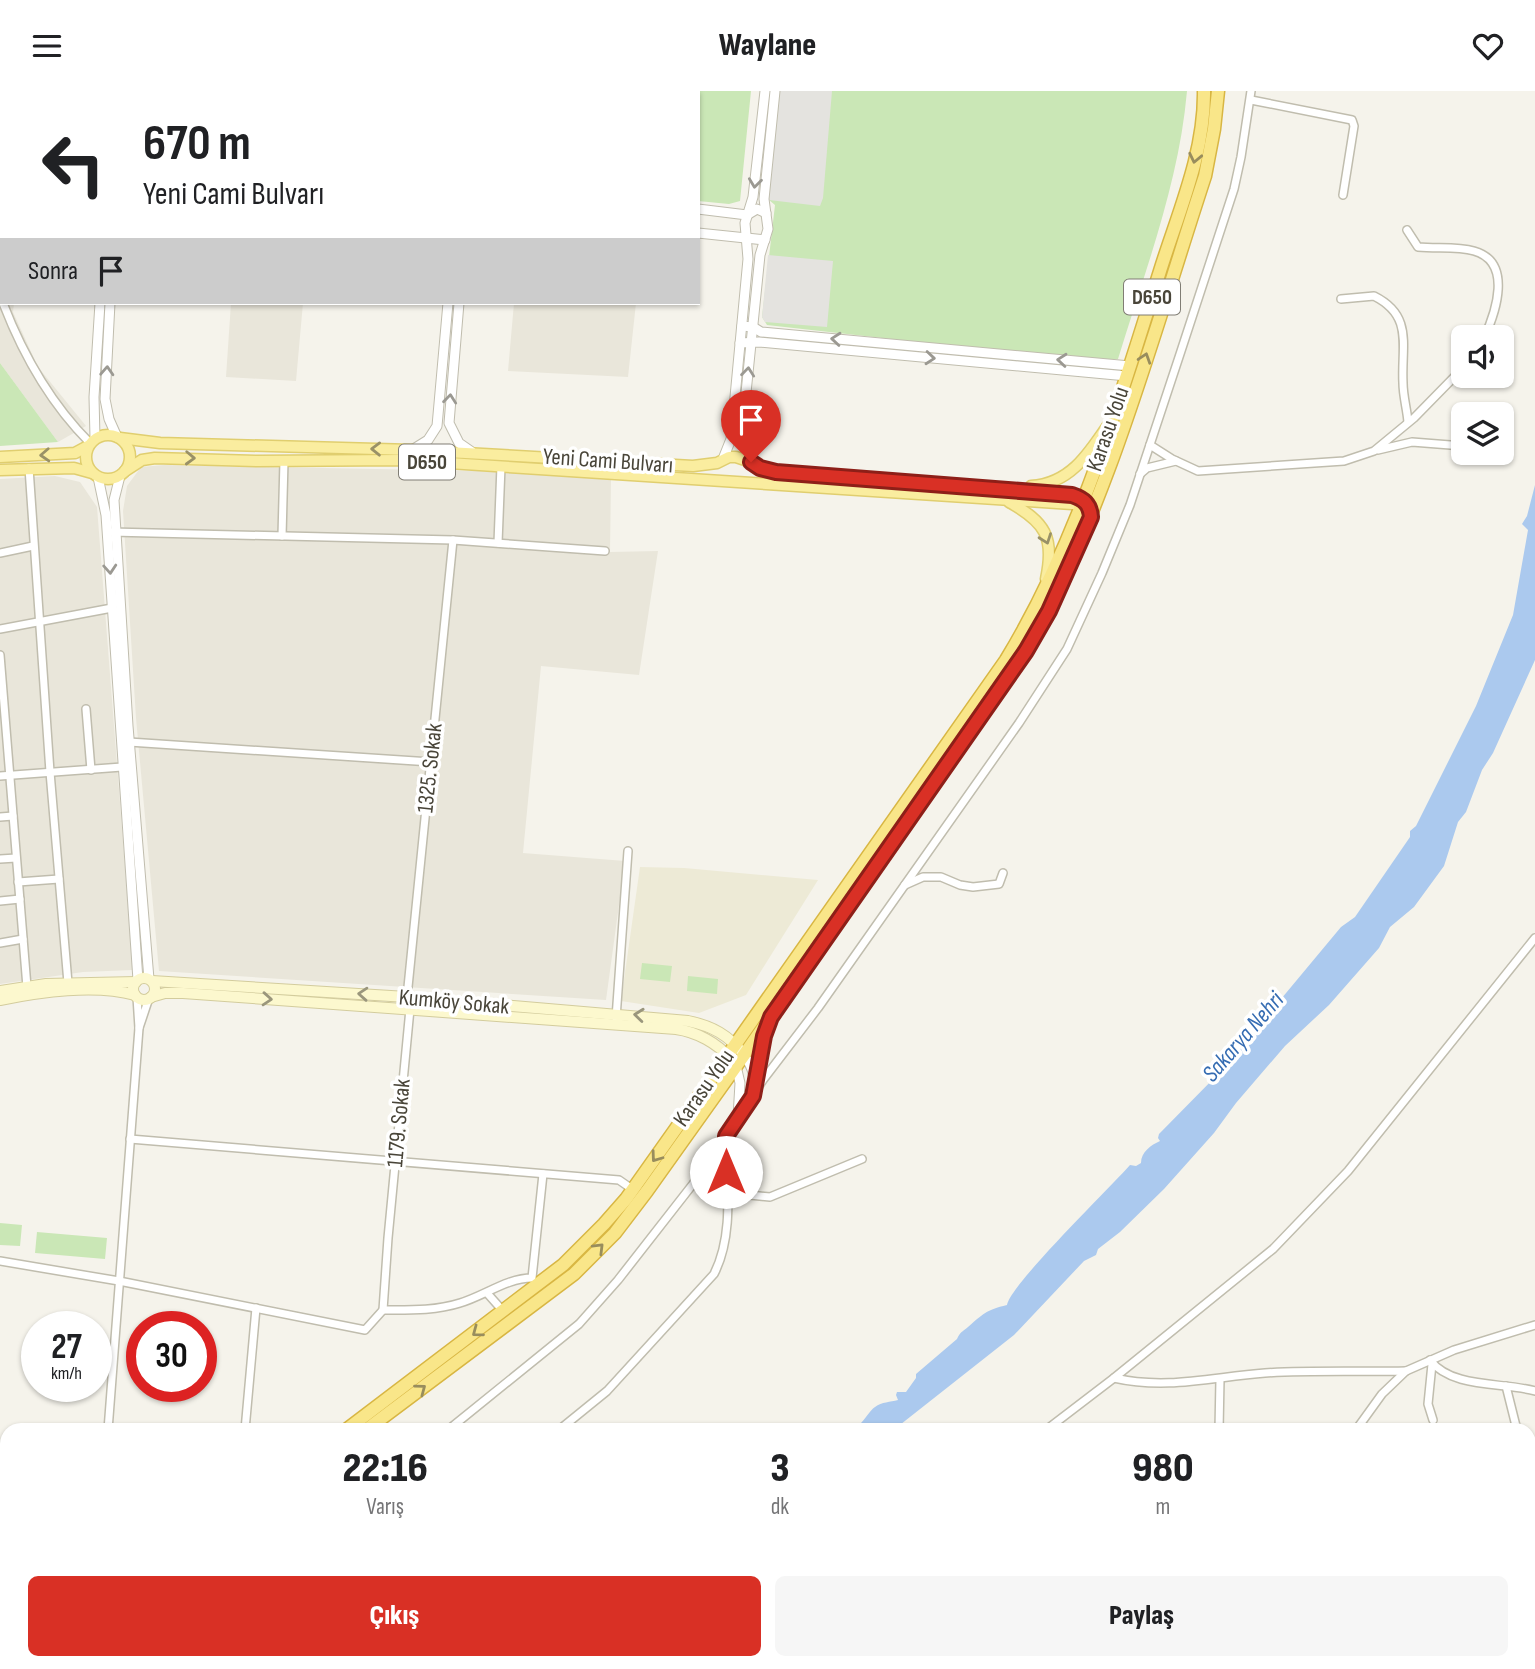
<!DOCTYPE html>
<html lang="tr">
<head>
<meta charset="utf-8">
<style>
	body { margin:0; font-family:"Sofia Sans Condensed",sans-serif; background:#f6f6f6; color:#202124; height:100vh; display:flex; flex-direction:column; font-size:26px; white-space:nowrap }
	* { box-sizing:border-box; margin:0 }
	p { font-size:23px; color:#757577 }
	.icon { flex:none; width:38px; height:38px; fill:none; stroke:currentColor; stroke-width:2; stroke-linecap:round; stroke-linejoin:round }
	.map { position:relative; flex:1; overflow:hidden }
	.drawer { position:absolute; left:0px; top:1332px; width:1536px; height:247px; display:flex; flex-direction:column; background:#fff; border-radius:21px 21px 0 0; box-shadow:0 2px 5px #0004 }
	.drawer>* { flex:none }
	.top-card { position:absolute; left:0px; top:0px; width:700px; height:214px; box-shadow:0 2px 5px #0004; background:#fff; color:#202124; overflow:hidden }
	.fabs { position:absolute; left:1451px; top:234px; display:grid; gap:14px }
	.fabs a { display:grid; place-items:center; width:63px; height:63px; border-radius:10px; background:#fff; box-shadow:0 2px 5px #0004; font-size:35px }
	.speed { position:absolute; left:21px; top:1220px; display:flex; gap:14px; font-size:35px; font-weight:700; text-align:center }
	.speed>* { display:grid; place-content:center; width:91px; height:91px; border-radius:50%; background:#fff; box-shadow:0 2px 5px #0004; line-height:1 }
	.speed small { font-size:18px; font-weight:400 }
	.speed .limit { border:10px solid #d22; background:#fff; color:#111 }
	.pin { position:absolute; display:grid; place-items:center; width:60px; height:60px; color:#fff; margin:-72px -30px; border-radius:50% 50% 50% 0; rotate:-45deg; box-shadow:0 0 7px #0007 }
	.pin .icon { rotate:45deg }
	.me { position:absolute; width:77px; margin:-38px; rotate:0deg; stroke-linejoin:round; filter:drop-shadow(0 0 5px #0008) }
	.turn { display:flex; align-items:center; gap:24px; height:147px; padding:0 28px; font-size:32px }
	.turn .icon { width:91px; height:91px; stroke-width:2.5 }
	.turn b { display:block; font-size:49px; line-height:60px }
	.then { display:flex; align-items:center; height:66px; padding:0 28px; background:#0003; gap:14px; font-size:26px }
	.eta { display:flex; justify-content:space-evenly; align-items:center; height:119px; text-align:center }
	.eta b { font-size:42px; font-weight:800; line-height:49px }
	.primary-button { display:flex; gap:14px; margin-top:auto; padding:14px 28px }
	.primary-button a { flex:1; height:80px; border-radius:10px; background:#d93025; color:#fff; font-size:28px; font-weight:800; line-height:80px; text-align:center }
	.primary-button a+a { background:#f6f6f6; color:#202124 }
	header { display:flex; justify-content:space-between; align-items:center; height:91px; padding:0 28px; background:#fff; font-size:32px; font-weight:800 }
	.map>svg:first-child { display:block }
	.residential { fill:#e9e6da }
	.education { fill:#edead6 }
	.green { fill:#cae7b6 }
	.parking { fill:#e4e3df }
	.water { fill:#abc9ee }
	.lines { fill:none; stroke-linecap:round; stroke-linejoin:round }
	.minor-casing { stroke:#c0bdae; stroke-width:10 }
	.tertiary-casing { stroke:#c0bdae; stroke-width:11 }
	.secondary-casing { stroke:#d3cc9d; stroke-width:12 }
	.primary-casing { stroke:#e0ce6f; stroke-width:13 }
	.trunk-casing { stroke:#d8b643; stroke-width:15 }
	.minor { stroke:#fff; stroke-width:7 }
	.tertiary { stroke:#fff; stroke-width:9 }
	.secondary { stroke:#fcf8ce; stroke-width:10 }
	.primary { stroke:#faed9f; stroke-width:10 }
	.trunk { stroke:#f9e689; stroke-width:12 }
	.oneway { stroke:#988d5d }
	.oneway2 { stroke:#9b9992 }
	.oneway3 { stroke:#999167 }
	.oneway4 { stroke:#9a967c }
	.route-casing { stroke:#8d1f18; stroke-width:18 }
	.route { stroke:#d93025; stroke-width:12 }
	.labels { text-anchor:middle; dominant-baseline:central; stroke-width:7; stroke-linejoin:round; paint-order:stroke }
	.shield { fill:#fff; stroke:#807d74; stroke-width:2 }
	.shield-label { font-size:21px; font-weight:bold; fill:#494539 }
	.street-label { font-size:23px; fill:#494539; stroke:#fff }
	.water-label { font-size:24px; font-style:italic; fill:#356cb2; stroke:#fff }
</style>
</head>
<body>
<header><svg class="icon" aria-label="menu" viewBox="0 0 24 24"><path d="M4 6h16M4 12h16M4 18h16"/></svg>Waylane<svg class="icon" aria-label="heart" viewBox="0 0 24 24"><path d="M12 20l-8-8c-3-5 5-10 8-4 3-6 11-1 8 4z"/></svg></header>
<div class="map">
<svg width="1535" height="1578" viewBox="0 0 1535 1578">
	<rect width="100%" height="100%" fill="#f5f3eb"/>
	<g class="residential">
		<polygon points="0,0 153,0 2,2 2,212 14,212 13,221 38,276 86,335 58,351 0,272"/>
		<polygon points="231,212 303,212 296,290 226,286"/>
		<polygon points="514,212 636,212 628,286 508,280"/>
		<polygon points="164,374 485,380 611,388 610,461 658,460 639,584 541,575 523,762 625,770 606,909 159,880 136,627 123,420 127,395 141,376"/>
		<polygon points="55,385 80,391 97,416 133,879 83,881 0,893 0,388"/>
	</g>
	<polygon class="education" points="640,776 684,777 818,789 746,904 699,922 621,910"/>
	<g class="green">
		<polygon points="642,0 751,0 740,110 729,113 698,110 698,2 642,2"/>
		<path d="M 780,0 L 1187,0 C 1179,92 1145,180 1118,268 L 1079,269 L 767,234 L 762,226 L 775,114 L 769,109 Z"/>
		<polygon points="0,272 58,351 0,355"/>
		<polygon points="642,872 672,875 670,891 640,888"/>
		<polygon points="688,885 718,888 717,903 687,900"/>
		<polygon points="0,1132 22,1134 20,1155 0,1154"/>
		<polygon points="37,1141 107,1147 105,1168 35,1162"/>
	</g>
	<g class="parking">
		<polygon points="780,0 832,0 823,107 820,115 769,109"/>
		<polygon points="768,164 833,170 827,236 765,231 762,226"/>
	</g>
	<g class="water">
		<path d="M 1535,394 L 1535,569 L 1493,662 L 1482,679 L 1466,721 L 1458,731 L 1444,775 L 1414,816 L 1390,836 L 1379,857 L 1329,914 L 1285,955 L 1236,1012 L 1214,1042 L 1164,1098 L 1120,1141 L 1098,1158 L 1096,1164 L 1084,1170 L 1014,1244 L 896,1337 L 854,1339 C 862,1333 870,1319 875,1316 C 882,1311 890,1311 898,1309 L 896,1304 L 897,1301 L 906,1301 L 916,1287 L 916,1283 L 957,1248 C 960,1241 962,1241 968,1236 C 983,1223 986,1219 1007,1214 C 1010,1194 1108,1099 1130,1074 L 1136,1075 L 1141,1072 C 1141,1061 1151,1054 1160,1050 L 1158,1047 L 1159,1043 L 1222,979 L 1341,836 L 1355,826 L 1410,746 L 1410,740 L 1416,735 L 1476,615 L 1513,524 L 1528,439 L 1522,433 L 1527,425 Z"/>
		<polygon points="412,1572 466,1572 451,1578 394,1578"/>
	</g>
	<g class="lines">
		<g class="minor-casing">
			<g id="minor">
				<polyline points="0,1 1,0"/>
				<polyline points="65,2 67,0"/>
				<polyline points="106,2 108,0"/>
				<polyline points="642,2 642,0"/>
				<polyline points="1251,9 1352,29 1354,35 1343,104"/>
				<polyline points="0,21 2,23"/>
				<polyline points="0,54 2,52"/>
				<polyline points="0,137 2,138"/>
				<path d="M 1407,139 L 1418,156 C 1436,158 1457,155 1474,160 C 1513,171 1496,221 1484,247"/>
				<path d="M 1341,208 L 1374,205 C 1414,225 1401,255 1403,292 C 1403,305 1407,318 1408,331"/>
				<path d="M 3,212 C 23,264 51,313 90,352"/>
				<polyline points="1150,354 1172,368 1198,380 1344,370 1374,360 1414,327 1463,277"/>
				<polyline points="1378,359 1412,351 1463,355"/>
				<polyline points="29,377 50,681 68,892"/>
				<polyline points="1140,383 1147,377 1176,370"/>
				<polyline points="111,441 453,449 605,460"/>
				<polyline points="282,445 284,370"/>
				<polyline points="498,452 501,375"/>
				<polyline points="0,462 33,455"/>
				<polyline points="0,538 112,517"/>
				<polyline points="0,564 27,896"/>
				<polyline points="86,618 91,679"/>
				<polyline points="129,651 431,671"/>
				<polyline points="0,685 122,676"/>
				<polyline points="0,726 13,725"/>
				<polyline points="0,768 16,767"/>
				<polyline points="18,791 59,788"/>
				<polyline points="905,794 923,786 941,786 960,794 973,796 999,793 1003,782"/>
				<polyline points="0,810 20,808"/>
				<polyline points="0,852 23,848"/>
				<polyline points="137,906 139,937 149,907"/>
				<polyline points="407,906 453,449"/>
				<path d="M 410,918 L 388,1147 L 383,1219 C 409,1219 435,1220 460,1212 C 484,1205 507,1187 532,1187 L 543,1083"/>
				<polyline points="616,927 628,760"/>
				<polyline points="755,989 766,939"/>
				<polyline points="130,1048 619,1089 632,1098"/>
				<polyline points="726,1082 732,1093 750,1104 770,1106 862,1068"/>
				<polyline points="0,1170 119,1190 365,1239 383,1219"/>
				<polyline points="487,1202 503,1220"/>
				<path d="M 1430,1269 C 1452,1298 1504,1291 1535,1300"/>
				<polyline points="1432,1273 1428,1313 1433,1329"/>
				<path d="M 1114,1287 C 1167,1299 1212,1286 1265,1282 C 1311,1279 1359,1281 1406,1280"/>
				<polyline points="1506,1295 1517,1339"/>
				<polyline points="108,1339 139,937"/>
				<polyline points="245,1339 256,1217"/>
				<polyline points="448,1339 579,1233 618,1189 693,1093 763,989 818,917 1019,632 1067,558 1102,482 1130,414 1181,260 1234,98 1241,66 1251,0"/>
				<path d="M 559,1339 L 607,1300 L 714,1183 C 735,1142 726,1090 726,1045"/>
				<polyline points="1046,1339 1114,1287 1273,1158 1348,1080 1535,847"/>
				<polyline points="1219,1339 1220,1288"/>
				<polyline points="1356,1339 1382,1303 1406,1280 1454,1259 1535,1234"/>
				<polyline points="0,1358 7,1358"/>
				<polyline points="0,1420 7,1382"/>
				<polyline points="0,1516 7,1517"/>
				<polyline points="0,1559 7,1555"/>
				<polyline points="1163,1575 1164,1572"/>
				<polyline points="125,1578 134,1572"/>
				<polyline points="730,1578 738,1572"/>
				<polyline points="1055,1578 1062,1572"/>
			</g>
		</g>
		<g class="tertiary-casing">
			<g id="tertiary">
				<polyline points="202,2 204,0"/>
				<polyline points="217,2 219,0"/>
				<polyline points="468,2 469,0"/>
				<polyline points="479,2 479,0"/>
				<polyline points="698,118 747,124 757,118 766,122"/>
				<polyline points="698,142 765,149"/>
				<polyline points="110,212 105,308 109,328 117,346"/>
				<polyline points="459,212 449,332 459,352 472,361"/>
				<polyline points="742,235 753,236 761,241 1130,275"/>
				<polyline points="740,252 759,251 1127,285"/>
				<polyline points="95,347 94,306 100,212"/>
				<polyline points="412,359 428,349 437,335 448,212"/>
				<polyline points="723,368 731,348 733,327 748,168 745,132 753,106 765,0"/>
				<polyline points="751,371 743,354 742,341 760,164 768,138 764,108 775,0"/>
				<polyline points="120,385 114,409 128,635 149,888"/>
				<polyline points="98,386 106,424 138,889"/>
				<path d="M 744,964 C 754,978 756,988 753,1005"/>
				<polyline points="736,975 740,992 738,1026"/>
			</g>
		</g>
		<g class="secondary-casing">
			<g id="secondary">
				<circle cx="144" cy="898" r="11"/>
				<path d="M 152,890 L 407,906 L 688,930 C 712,935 729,944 744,964"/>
				<polyline points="0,900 46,893 136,891"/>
				<path d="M 151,906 L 165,902 L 183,902 L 676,938 C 697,941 717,952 731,968"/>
				<path d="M 0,909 C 41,901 94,893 135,904"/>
			</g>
		</g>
		<g class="primary-casing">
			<g id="primary">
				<circle cx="108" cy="366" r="22"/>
				<polyline points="120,347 160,352 412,359 693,375 717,372 729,366 736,366 748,370 760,377 776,381 1072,404 1083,408 1087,413"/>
				<polyline points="0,366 75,362 88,355"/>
				<polyline points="0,379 74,377 92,382"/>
				<polyline points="125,380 142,369 155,367 256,370 403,369 1087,414"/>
				<path d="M 1031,395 C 1069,393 1088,364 1108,334"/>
				<path d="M 1009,411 C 1045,431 1055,446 1046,488"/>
			</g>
		</g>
		<g class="trunk-casing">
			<g id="trunk">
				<path d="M 346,1339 L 563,1174 L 604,1133 L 626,1108 L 728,964 L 1006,569 C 1079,449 1118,313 1160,180 C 1178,122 1205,62 1204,0"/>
				<path d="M 366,1339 L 574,1183 L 615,1142 L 647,1100 L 744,964 L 1026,560 C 1109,412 1152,246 1205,85 L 1214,38 L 1218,0"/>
				<polyline points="23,1578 32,1572"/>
				<polyline points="46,1578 55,1572"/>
			</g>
		</g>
		<use href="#minor" class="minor"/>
		<use href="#tertiary" class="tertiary"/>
		<use href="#secondary" class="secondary"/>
		<use href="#primary" class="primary"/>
		<use href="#trunk" class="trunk"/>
	</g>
	<defs><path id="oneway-chevron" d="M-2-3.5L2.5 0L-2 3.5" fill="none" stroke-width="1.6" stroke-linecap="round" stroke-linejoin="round" transform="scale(1.75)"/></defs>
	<g class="oneway">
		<use href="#oneway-chevron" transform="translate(1195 67) rotate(102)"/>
		<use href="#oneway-chevron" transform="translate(1145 267) rotate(-72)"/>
		<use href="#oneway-chevron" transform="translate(656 1066) rotate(126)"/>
		<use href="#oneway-chevron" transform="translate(599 1157) rotate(-45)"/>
		<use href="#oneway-chevron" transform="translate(477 1241) rotate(143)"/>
		<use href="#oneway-chevron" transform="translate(421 1298) rotate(-37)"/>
	</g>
	<g class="oneway2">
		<use href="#oneway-chevron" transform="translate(755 92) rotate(97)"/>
		<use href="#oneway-chevron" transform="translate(836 248) rotate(-175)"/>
		<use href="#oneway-chevron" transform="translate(930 267) rotate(5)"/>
		<use href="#oneway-chevron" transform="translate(1062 269) rotate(-175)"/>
		<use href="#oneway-chevron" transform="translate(107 280) rotate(-87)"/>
		<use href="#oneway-chevron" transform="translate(748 281) rotate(-84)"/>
		<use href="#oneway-chevron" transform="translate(450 308) rotate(-84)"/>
		<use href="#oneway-chevron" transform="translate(110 478) rotate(86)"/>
	</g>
	<g class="oneway3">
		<use href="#oneway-chevron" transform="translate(376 358) rotate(-179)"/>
		<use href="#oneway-chevron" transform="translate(45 364) rotate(177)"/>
		<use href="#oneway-chevron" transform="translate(190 367) rotate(2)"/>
		<use href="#oneway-chevron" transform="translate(1046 448) rotate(70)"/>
	</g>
	<g class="oneway4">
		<use href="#oneway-chevron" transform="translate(363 903) rotate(-176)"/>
		<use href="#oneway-chevron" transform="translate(267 908) rotate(4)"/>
		<use href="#oneway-chevron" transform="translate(639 924) rotate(-174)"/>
	</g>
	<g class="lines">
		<g class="route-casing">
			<path id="route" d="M 726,1081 L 726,1045 L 753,1005 L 764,945 L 771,926 L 1026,560 L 1049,520 L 1091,426 C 1090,413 1084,408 1072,404 L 776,381 L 760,377 L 751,371"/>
		</g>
		<use href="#route" class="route"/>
	</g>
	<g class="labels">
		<g class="shield">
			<rect x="1124" y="188.5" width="56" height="35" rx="5"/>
			<rect x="399" y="353.5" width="56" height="35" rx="5"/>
		</g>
		<g class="shield-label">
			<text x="1152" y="206">D650</text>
			<text x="427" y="371">D650</text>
		</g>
		<g class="street-label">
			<text transform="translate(1108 338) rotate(-71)">Karasu Yolu</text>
			<text transform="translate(608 370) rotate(4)">Yeni Cami Bulvarı</text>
			<text transform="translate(430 677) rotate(-84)">1325. Sokak</text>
			<text transform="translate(454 911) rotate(5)">Kumköy Sokak</text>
			<text transform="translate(704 997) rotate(-55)">Karasu Yolu</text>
			<text transform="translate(399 1032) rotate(-85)">1179. Sokak</text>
		</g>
		<g class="water-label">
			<text transform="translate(1243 946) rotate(-49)">Sakarya Nehri</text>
		</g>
	</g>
</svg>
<div class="fabs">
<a><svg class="icon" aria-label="sound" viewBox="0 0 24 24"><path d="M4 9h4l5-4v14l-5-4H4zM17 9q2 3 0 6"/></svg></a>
<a><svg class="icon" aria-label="layers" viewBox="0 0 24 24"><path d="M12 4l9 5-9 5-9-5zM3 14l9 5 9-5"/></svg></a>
</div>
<div class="speed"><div>27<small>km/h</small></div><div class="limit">30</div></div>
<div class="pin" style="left:751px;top:371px;background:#d93025"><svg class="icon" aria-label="arrive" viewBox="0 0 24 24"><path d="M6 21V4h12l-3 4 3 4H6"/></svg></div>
<svg class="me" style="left:726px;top:1081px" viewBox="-20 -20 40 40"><circle r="19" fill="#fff"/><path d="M0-13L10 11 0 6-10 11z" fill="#d93025"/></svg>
<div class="top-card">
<div class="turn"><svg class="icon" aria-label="left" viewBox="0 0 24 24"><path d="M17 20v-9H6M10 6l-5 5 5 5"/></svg><div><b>670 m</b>Yeni Cami Bulvarı</div></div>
<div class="then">Sonra<svg class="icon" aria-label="arrive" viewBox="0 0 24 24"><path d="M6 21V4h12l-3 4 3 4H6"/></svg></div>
</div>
<section class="drawer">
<div class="eta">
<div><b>22:16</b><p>Varış</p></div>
<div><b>3</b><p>dk</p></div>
<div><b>980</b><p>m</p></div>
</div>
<div class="primary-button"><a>Çıkış</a><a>Paylaş</a></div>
</section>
</div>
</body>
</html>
